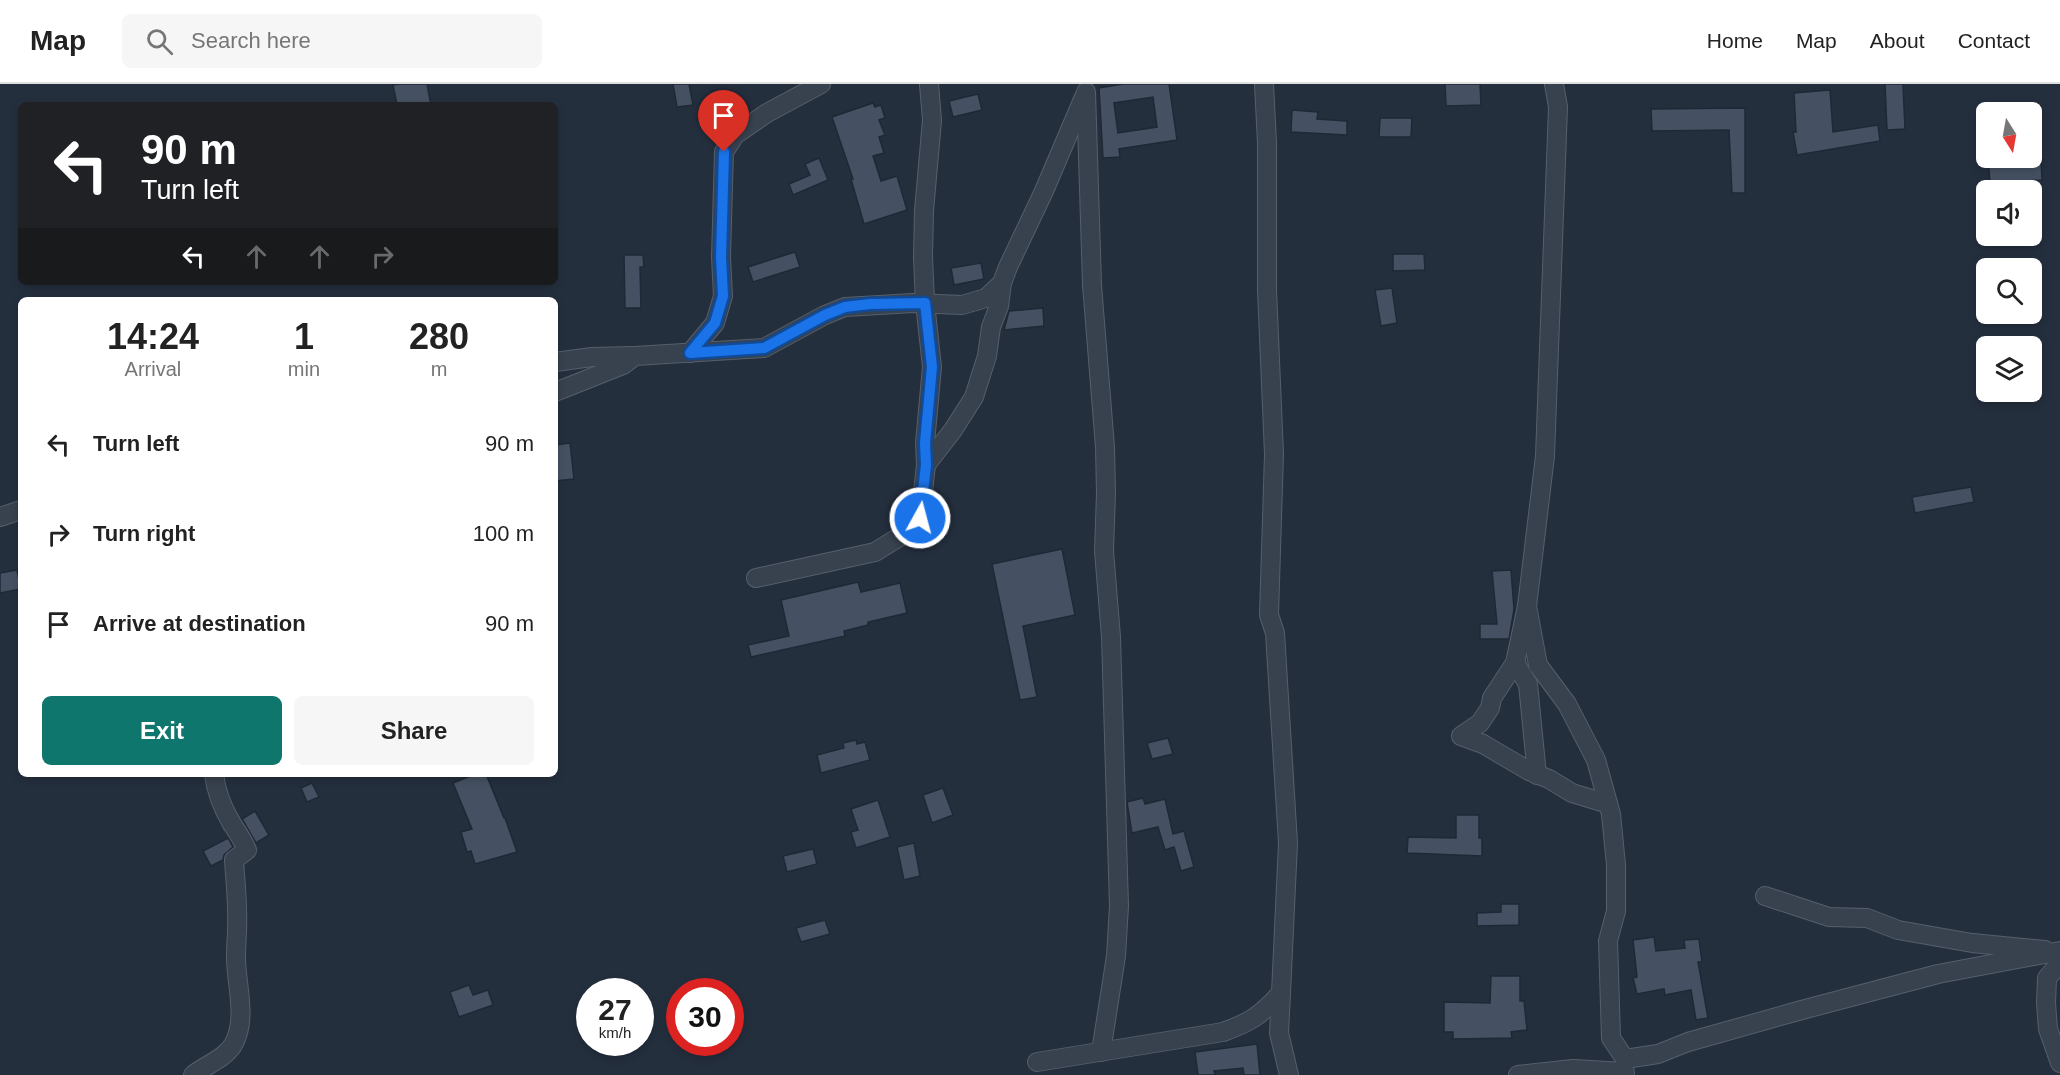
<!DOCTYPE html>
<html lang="en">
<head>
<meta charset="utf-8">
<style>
	body { margin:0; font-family:Helvetica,sans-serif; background:#f6f6f6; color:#222; height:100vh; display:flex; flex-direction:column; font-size:22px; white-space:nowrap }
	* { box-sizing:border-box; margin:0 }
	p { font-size:20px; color:#767676 }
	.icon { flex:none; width:33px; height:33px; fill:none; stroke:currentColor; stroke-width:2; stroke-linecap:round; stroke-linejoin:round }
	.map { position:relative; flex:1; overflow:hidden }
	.panel { position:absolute; left:18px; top:213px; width:540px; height:480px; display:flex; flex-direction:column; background:#fff; border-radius:9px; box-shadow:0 3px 9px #0003 }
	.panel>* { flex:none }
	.guide { position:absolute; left:18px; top:18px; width:540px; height:183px; border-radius:9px; box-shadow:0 3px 9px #0003; background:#202124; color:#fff; overflow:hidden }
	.needle { width:39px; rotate:169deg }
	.buttons { position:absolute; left:1976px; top:18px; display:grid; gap:12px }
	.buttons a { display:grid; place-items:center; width:66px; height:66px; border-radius:9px; background:#fff; box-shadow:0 3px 9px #0003; font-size:30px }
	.speed { position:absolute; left:576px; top:894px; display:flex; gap:12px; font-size:30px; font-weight:700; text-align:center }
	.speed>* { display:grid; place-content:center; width:78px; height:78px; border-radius:50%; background:#fff; box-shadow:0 3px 9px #0003; line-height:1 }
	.speed small { font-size:15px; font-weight:400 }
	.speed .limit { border:9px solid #d22; background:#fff; color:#111 }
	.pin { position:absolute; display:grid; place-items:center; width:51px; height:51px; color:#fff; margin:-62px -26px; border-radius:50% 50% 50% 0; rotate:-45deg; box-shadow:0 0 6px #0007 }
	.pin .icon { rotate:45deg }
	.me { position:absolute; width:66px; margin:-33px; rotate:7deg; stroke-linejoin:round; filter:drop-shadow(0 0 4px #0008) }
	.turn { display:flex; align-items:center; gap:21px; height:126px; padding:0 24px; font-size:27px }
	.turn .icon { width:78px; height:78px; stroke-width:2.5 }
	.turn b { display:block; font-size:42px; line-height:51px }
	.lanes { display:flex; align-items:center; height:57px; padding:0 24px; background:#0003; justify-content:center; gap:30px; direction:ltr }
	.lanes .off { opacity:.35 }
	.eta { display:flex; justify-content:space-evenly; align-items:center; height:102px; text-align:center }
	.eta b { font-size:36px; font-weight:700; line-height:42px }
	.action { display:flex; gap:12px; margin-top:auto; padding:12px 24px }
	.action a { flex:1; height:69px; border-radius:9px; background:#0f766e; color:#fff; font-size:24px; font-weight:700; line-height:69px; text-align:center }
	.action a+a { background:#f6f6f6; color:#222 }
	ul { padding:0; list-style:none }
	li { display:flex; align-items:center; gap:18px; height:90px; padding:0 24px }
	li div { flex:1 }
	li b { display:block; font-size:22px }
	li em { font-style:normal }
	header { display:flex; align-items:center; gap:36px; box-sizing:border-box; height:84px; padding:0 30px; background:#fff; border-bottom:2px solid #e0e0e0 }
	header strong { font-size:28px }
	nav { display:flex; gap:33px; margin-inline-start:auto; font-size:21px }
	.search { width:420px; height:54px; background:#f6f6f6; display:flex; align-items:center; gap:15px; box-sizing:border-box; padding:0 21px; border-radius:9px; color:#767676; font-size:22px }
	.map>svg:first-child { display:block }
	.building { fill:#455162; stroke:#1f2835; stroke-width:1.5; fill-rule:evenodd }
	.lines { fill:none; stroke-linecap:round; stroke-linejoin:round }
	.minor-casing { stroke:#565f6c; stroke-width:20 }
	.minor { stroke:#38414e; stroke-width:18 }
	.route-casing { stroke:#114b97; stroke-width:15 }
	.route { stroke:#1a73e8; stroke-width:10 }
</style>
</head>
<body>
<header>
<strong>Map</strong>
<div class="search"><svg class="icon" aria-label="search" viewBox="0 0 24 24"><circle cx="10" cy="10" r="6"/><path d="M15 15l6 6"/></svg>Search here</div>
<nav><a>Home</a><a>Map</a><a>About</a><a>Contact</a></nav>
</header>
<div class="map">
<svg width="2060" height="991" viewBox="0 0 2060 991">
	<rect width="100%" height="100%" fill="#242f3e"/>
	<g class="building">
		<polygon points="399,0 427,0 431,21 397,21 393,1"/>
		<polygon points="673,0 689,0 693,21 677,23"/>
		<path d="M 1123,0 L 1169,0 L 1177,56 L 1119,65 L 1120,73 L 1103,74 L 1099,4 ZM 1153,13 L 1157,43 L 1118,49 L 1114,19 Z"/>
		<polygon points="1445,0 1480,0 1481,21 1446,22"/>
		<polygon points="1885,0 1903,0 1905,45 1887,46"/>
		<polygon points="1830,6 1833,48 1878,41 1880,57 1797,71 1793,48 1796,48 1794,9"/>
		<polygon points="978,10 982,26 953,33 949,17"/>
		<polygon points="873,19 875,23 881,21 885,34 879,36 885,51 879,53 884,69 873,72 881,97 897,92 907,126 864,140 851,95 853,95 832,33"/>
		<polygon points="1745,24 1745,109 1732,109 1729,46 1652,47 1651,25"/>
		<polygon points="1292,26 1318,28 1317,35 1347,37 1347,51 1291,48"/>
		<polygon points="1380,34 1412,34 1411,53 1379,53"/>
		<polygon points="2041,73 2042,96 1990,99 1988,74 2011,74 2012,75"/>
		<polygon points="819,74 828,96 793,111 789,100 810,91 805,80"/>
		<polygon points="795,168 800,183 753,198 748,183"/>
		<polygon points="1393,170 1424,170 1425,186 1393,187"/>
		<polygon points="624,171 643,171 644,183 640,183 641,224 625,224"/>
		<polygon points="981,179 984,195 954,201 951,184"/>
		<polygon points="1392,204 1397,239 1381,242 1375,206"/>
		<polygon points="1043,224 1044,242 1004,246 1009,227"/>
		<polygon points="570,359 574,395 555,397 555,383 557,383 555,361"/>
		<polygon points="1971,403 1974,418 1915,429 1912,413"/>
		<polygon points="1062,465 1075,531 1023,542 1037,613 1020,616 992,480"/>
		<polygon points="17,486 21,505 0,509 0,489"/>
		<polygon points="1511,486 1514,525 1509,555 1480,555 1480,540 1497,540 1492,487"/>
		<polygon points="858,498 861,508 900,499 907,529 868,538 868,541 844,547 845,552 751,573 748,561 789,552 781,516"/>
		<polygon points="1168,654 1173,670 1152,675 1147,659"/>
		<polygon points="856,656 857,660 865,658 870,676 821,689 817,671 844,664 843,659"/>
		<polygon points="475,690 486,690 504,734 505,734 517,768 475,780 471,767 467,768 461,748 472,745 453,699"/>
		<polygon points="312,699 319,713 307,718 301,704"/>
		<polygon points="943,704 953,731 932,739 923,711"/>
		<polygon points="1143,714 1145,720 1165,715 1173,750 1184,747 1194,783 1181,787 1174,763 1165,766 1158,743 1132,749 1127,718"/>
		<polygon points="878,716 890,753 856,764 851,748 858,746 851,725"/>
		<polygon points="255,727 269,751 256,759 242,735"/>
		<polygon points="1456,731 1479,731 1479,754 1482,754 1482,772 1407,769 1408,753 1456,754"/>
		<polygon points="228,754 233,763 224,771 223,776 211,782 203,767"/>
		<polygon points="914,759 920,792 904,796 897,763"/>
		<polygon points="813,765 817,780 787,788 783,772"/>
		<polygon points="1501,820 1519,820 1519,841 1477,842 1477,829 1501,828"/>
		<polygon points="825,836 830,850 801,858 796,844"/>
		<polygon points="1654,853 1656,867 1685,864 1684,856 1699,855 1702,878 1698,878 1708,934 1696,936 1691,906 1665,911 1664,905 1637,910 1633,894 1637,893 1633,856"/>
		<polygon points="1491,892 1520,892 1520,917 1524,917 1527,946 1511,948 1512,954 1453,955 1453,948 1444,948 1444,918 1490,919"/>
		<polygon points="469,901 473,911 488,906 493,921 459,933 450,908"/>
		<polygon points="1257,960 1260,991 1244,991 1243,984 1214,987 1215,991 1198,991 1195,968"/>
	</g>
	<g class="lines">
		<g class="minor-casing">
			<g id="minor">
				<polyline points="1554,0 1558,23 1545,372 1527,522 1515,579 1492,614 1490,624 1480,639 1461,652 1483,660 1529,687 1549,695 1572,709 1608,720"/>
				<polyline points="1086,8 1092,201 1105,363 1106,409 1104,467 1111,553 1119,822 1116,872 1101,968"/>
				<polyline points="690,269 715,239 723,212 721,173 724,68 735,51 767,29 821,0"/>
				<polyline points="555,278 592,273 633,272"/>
				<polyline points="555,308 623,281 635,272 764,264 825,231 845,223 913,219 962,221 986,214 1002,199"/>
				<polyline points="926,381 925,359 932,283 925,219 923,173 924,127 932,36 929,0"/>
				<polyline points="0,433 21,426"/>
				<polyline points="756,494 875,468 904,450 920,434 926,381 953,346 974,313 987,272 991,243 999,222 1002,199 1008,183 1044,107 1084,13"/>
				<polyline points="1527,522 1538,581 1567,620 1596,676 1611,730 1616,781 1616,827 1608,857 1611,954 1625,975 1658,970 1688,958 1798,927 1938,890 2060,867"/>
				<polyline points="1515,579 1528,600 1537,691"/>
				<polyline points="1765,812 1829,833 1867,834 1898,846 1972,859 2045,866"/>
				<polyline points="2060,879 2047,894 2046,919 2048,945 2060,979"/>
				<polyline points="1281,909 1279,949 1289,991"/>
				<path d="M 1037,978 L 1223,948 C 1251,938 1261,931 1281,909 L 1288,759 L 1275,549 L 1269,531 L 1274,370 L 1267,206 L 1267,59 L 1264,0"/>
				<path d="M 193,991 C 207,980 223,976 233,961 C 248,935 236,901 236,873 C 236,858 238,842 237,827 C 237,810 235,793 234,776 L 247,766 C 243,756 238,749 232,740 C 223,725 216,708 214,690"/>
				<polyline points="1518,991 1573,985 1625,988"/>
			</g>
		</g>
		<use href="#minor" class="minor"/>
	</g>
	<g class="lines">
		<g class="route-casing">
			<polyline id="route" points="724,68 721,173 723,212 715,239 690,269 764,264 825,231 845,223 870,220 925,219 932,283 925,359 926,381 920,434"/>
		</g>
		<use href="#route" class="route"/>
	</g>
</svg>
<div class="buttons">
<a><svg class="needle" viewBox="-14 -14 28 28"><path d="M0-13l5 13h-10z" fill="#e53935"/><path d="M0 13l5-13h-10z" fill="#767676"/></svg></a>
<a><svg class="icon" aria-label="sound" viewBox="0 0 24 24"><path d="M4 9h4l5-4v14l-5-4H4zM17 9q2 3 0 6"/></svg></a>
<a><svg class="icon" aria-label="search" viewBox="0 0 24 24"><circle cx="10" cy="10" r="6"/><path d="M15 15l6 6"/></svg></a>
<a><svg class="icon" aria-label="layers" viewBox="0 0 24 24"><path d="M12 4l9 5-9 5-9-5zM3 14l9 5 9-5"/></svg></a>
</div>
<div class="speed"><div>27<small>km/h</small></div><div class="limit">30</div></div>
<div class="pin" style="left:724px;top:68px;background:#d93025"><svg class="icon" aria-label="arrive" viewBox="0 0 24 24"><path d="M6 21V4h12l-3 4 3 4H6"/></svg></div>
<svg class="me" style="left:920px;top:434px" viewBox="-20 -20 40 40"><circle r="17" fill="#1a73e8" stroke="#fff" stroke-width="3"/><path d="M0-11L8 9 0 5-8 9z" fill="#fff"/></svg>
<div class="guide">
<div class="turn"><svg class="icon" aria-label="left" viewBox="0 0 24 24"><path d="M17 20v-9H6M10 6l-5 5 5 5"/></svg><div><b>90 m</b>Turn left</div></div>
<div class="lanes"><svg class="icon" aria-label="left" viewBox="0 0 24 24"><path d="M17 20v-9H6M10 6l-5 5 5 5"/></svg><svg class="icon off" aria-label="ahead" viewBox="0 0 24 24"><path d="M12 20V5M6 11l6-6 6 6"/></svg><svg class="icon off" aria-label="ahead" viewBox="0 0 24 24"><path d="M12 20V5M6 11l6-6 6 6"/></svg><svg class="icon off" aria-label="right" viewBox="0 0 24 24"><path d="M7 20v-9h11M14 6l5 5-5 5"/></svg></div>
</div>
<section class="panel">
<div class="eta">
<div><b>14:24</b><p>Arrival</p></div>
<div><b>1</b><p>min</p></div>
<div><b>280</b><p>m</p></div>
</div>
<ul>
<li><svg class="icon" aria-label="left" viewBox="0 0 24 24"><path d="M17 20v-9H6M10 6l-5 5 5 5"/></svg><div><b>Turn left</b></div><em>90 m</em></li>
<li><svg class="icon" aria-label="right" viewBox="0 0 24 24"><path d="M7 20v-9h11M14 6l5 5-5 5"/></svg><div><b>Turn right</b></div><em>100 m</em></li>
<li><svg class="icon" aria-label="arrive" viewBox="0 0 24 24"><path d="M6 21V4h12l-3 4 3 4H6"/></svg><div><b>Arrive at destination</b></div><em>90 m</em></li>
</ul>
<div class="action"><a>Exit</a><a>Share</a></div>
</section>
</div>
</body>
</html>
